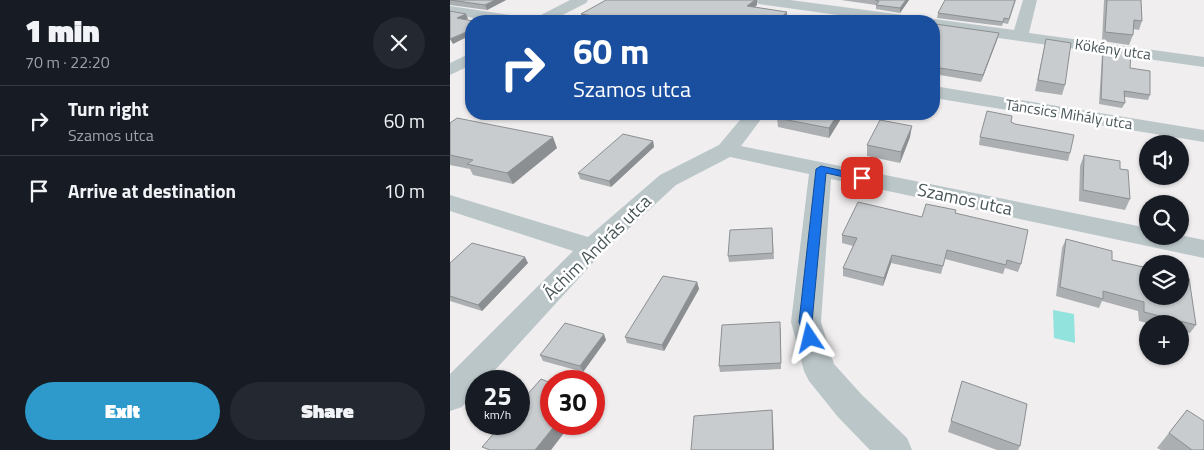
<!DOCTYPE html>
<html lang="en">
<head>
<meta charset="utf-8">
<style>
	body { margin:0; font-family:"Titillium Web",sans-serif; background:#242831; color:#f1f3f6; height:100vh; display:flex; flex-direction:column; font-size:19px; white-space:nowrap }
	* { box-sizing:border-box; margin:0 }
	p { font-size:16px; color:#9ea1a6 }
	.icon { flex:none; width:28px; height:28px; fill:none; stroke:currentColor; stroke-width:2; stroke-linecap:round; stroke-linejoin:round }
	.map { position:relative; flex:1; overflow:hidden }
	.side { display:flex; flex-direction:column; background:#171b24; width:450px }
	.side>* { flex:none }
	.hud { position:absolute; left:15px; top:15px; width:475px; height:105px; border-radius:20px; box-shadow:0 1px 4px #0004; background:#1a4fa0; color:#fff; overflow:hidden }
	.tools { position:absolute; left:689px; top:135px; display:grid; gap:10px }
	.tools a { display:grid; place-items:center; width:50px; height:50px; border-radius:50%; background:#171b24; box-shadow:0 1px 4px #0004; font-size:25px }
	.speed { position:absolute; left:15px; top:370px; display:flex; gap:10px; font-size:25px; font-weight:700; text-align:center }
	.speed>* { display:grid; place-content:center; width:65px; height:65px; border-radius:50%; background:#171b24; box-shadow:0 1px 4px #0004; line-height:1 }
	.speed small { font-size:12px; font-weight:400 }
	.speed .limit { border:8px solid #d22; background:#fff; color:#111 }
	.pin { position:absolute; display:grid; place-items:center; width:42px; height:42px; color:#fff; margin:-21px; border-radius:10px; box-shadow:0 2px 8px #0006 }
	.me { position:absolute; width:55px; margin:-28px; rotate:350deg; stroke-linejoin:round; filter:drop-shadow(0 0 4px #0008) }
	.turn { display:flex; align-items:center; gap:18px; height:105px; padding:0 25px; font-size:22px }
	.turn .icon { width:65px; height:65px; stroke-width:2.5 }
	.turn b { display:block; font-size:35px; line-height:42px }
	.round { display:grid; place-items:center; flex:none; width:52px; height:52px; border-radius:26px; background:#242831 }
	.head { display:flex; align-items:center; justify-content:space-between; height:85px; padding:0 25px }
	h1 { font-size:30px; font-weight:800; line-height:38px }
	.action { display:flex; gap:10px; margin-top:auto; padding:10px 25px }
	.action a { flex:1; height:58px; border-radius:30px; background:#2d9acb; color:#fff; font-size:20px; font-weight:800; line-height:58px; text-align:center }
	.action a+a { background:#242831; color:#f1f3f6 }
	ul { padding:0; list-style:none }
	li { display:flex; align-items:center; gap:15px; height:70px; padding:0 25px; border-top:1px solid #363941 }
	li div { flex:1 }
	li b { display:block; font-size:19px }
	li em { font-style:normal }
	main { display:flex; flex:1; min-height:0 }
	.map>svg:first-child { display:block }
	.water { fill:#92e2de }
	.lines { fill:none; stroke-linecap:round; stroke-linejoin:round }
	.minor { fill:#bbc6c9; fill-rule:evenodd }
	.wall { fill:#acafb2 }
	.shaded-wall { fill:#8c8f91 }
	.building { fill:#c8cccf; stroke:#8c8f91 }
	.route { fill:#1a73e8; stroke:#114b97 }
	.labels { text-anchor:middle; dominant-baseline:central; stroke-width:5; stroke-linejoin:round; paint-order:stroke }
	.far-street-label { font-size:15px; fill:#485559; stroke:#fff }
	.street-label { font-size:18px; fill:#485559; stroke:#fff }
</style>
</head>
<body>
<main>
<section class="side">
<div class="head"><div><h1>1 min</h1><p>70 m · 22:20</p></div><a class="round"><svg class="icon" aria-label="close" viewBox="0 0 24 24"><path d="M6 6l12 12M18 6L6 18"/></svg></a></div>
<ul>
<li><svg class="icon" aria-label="right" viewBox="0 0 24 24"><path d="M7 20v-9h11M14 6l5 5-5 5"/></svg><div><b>Turn right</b><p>Szamos utca</p></div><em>60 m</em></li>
<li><svg class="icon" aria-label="arrive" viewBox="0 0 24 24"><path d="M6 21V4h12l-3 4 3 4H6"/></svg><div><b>Arrive at destination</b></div><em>10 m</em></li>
</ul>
<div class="action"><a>Exit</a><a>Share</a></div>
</section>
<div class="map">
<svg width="754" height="450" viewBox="0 0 754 450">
	<rect width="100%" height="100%" fill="#f0eeef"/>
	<polygon class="water" points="603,310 624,314 625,343 604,338"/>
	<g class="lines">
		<g class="minor">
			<polygon points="120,0 138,0 136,3 101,21 82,21 85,18"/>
			<polygon points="302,0 340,0 461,16 466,18 469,21 431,21 309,4"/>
			<polygon points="573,0 587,0 579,33 754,57 754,67 484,29 484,21 478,21 484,19 564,30"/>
			<polygon points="0,6 67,16 72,18 75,21 41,21 0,14"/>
			<polygon points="21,53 21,65 0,75 0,63"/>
			<polygon points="484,86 754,130 754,142 484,98"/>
			<polygon points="295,114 315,114 291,146 698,228 698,236 730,235 754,240 754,258 381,179 371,322 384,364 412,395 457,438 462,450 420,450 388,417 359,381 354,371 341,322 359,174 280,157 226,185 151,254 35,381 26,381 26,391 12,407 0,411 0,374 123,251 0,211 0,195 138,237 210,175 269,145"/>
		</g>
	</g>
	<g class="wall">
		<polygon points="0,0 56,0 37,10 0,5"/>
		<polygon points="156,0 307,0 307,5 305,7 337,12 337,19 335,21 133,21 131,14"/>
		<polygon points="391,0 459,0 450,13 426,9 426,5"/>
		<polygon points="566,0 558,24 553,23 552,26 487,18 488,13"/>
		<polygon points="654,0 691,0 692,21 689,30 683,29 683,35 679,45 652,41"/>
		<polygon points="484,21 485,24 549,33 547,40 531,82 484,74"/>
		<polygon points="596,39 615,85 612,95 585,91"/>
		<polygon points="653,49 680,68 700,95 698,100 675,97 675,103 672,108 649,104 652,54"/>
		<polygon points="405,114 419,114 417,116"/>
		<polygon points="392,117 379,138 328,127 327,118"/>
		<polygon points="561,122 620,153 618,161 529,145 530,137"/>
		<polygon points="0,123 107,148 63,184 23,175 20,169 0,165"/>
		<polygon points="460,137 450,163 417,156 417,145"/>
		<polygon points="203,141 204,147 161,187 130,179 128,173"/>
		<polygon points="634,155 680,199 675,210 629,201 630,166"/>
		<polygon points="505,213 571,264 568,272 555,268 553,274 495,259 491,274 441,263 433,286 393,276 393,268 403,246 392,243 392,235 472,217"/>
		<polygon points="322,228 324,259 279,262 278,256"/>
		<polygon points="616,239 662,260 746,325 740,333 730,331 730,324 701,324 689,321 688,311 652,301 649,308 606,296 612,248"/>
		<polygon points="0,263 78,263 32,311 0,301"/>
		<polygon points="247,282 249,289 214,351 177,343 175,337"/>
		<polygon points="331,328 331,369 270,372 269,366"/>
		<polygon points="156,340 133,372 93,361 90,355"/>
		<polygon points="512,381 570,446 568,450 547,450 498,432"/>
		<polygon points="737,410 754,450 711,450 707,448"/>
	</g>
	<g class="shaded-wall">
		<polygon points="45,0 56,0 37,10 35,5"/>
		<polygon points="305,0 307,0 307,5 298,13 297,6"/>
		<polygon points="456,0 459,0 450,13 450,8"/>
		<polygon points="337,12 337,19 335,21 327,21"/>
		<polygon points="16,14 18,19 10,23 7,18"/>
		<polygon points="21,30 21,35 3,44 0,39"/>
		<polygon points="549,33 547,40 531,82 533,75"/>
		<polygon points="388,114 392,114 392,117 379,138 379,128"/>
		<polygon points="462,126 460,137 450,163 451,152"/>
		<polygon points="103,137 107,148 63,184 57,173"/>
		<polygon points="203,141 204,147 161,187 159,181"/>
		<polygon points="442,255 441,263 433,286 434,278"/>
		<polygon points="75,257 78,263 32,311 28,305"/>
		<polygon points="247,282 249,289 214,351 212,345"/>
		<polygon points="154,334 156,340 133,372 130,366"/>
		<polygon points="322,410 323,421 324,450 323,450"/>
		<polygon points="106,424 121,424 101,450 85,450"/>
	</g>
	<g class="building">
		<polygon points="0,0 45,0 35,5"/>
		<polygon points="156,0 305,0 297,6 337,12 327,21 174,21 131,14"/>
		<polygon points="425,0 456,0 450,8 426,5 429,1"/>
		<polygon points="495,0 565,0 559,19 554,18 553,22 488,13"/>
		<polygon points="657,0 691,0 692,21 684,20 683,35 655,32"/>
		<polygon points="0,11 16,14 7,18 23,21 21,21 21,30 0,39"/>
		<polygon points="417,16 444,18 441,21 413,21"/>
		<polygon points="484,21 485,24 549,33 533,75 484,67"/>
		<polygon points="596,39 621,43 615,85 588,80"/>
		<polygon points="653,49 681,53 680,68 700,71 700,95 674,91 675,103 651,99"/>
		<polygon points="537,111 562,116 561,122 565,124 624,135 620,153 530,137"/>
		<polygon points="331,114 388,114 379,128 327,118"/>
		<polygon points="7,118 103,137 57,173 17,164 23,160 0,155 0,123"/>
		<polygon points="430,120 462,126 451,152 417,145"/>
		<polygon points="173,134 203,141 159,181 128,173"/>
		<polygon points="634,155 670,161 670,169 678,170 680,199 633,190"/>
		<polygon points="408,202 472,217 476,204 506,210 505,213 578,230 571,264 557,260 556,265 497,250 493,266 442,255 434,278 393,268 407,238 392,235"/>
		<polygon points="322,228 323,253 278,256 280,230"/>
		<polygon points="616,239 662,251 662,260 698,268 698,296 730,296 730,276 739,278 746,325 694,312 694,302 653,291 653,299 610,287"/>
		<polygon points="22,243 75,257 28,305 0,296 0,263"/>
		<polygon points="213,276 247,282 212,345 175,337"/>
		<polygon points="330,322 331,363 269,366 272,325"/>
		<polygon points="115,323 154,334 130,366 90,355"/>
		<polygon points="91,379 101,383 101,424 106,424 85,450 40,450 32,447 52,424 69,424 69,404"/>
		<polygon points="512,381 577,404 570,446 501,421"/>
		<polygon points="322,410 323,450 241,450 244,416"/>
		<polygon points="737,410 754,421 754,450 742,450 719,433"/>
	</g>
	<polygon class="route" points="371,166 412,175 418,178 412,181 376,173 362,322 367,338 365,342 360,344 356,342 349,322 366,169"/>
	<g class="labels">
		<g class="far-street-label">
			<text transform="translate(663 49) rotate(8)">Kökény utca</text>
			<text transform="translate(619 114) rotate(9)">Táncsics Mihály utca</text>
		</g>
		<g class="street-label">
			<text transform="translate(515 199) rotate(12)">Szamos utca</text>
			<text transform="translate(147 247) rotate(-44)">Áchim András utca</text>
		</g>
	</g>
</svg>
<div class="tools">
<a><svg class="icon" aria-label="sound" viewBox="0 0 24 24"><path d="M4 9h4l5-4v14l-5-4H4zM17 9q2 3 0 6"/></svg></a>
<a><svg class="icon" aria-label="search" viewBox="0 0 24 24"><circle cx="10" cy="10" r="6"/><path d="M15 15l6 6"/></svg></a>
<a><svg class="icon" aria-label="layers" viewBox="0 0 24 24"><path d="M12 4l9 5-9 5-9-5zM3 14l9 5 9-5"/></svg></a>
<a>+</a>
</div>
<div class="speed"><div>25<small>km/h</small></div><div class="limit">30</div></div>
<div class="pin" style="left:412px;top:178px;background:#d93025"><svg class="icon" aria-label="arrive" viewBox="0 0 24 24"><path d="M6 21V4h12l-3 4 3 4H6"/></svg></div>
<svg class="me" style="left:360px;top:338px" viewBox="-20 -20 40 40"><path d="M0-17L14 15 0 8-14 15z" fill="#1a73e8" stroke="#fff" stroke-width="4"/></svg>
<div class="hud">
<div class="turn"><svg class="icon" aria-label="right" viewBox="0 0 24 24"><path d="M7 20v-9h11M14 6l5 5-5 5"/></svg><div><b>60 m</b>Szamos utca</div></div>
</div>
</div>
</main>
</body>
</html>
